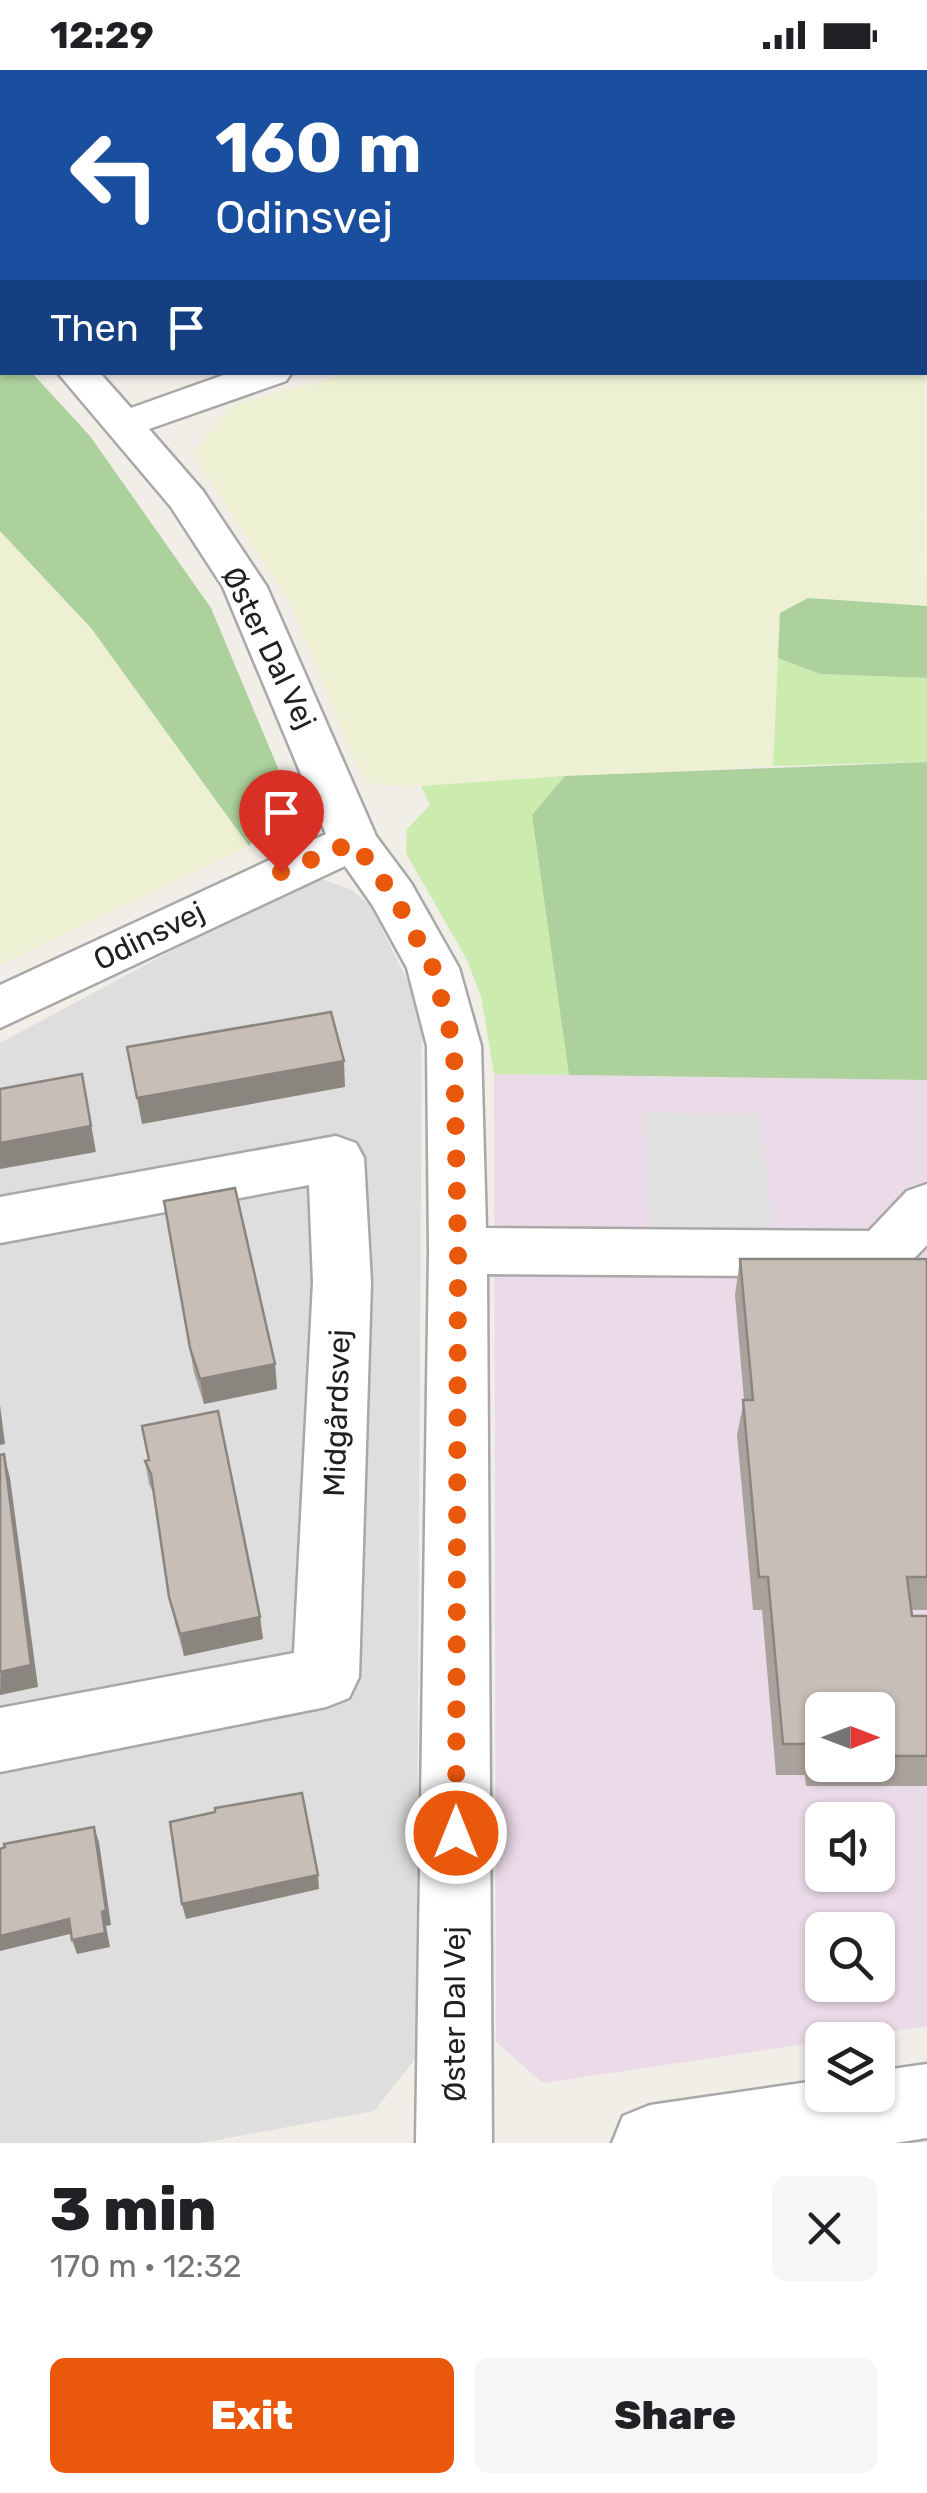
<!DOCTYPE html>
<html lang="en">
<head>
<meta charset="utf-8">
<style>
	body { margin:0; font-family:Rubik,sans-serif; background:#f6f6f6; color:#202124; height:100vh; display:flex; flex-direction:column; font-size:38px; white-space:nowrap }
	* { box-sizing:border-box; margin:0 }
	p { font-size:32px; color:#757577 }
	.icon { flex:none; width:55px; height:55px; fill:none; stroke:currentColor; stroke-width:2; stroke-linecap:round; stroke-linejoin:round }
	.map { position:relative; height:2073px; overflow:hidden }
	.details { display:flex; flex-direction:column; background:#fff; flex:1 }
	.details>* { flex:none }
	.banner { position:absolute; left:0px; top:0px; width:928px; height:305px; box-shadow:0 2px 8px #0004; background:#1a4fa0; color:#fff; overflow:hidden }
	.needle { width:65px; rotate:90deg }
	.buttons { position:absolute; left:805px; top:1622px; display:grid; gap:20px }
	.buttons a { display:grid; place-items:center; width:90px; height:90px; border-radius:15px; background:#fff; box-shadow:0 2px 8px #0004; font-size:50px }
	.pin { position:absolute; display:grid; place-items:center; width:85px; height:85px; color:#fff; margin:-102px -42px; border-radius:50% 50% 50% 0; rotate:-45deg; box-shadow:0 0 10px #0007 }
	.pin .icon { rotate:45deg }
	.me { position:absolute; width:110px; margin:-55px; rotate:0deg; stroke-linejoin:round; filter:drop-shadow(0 0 8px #0008) }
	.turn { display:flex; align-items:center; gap:35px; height:210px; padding:0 50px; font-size:45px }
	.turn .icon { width:130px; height:130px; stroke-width:2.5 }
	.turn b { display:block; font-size:70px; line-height:85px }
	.then { display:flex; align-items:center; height:95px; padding:0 50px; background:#0003; gap:20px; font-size:38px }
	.round { display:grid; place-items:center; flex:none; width:105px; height:105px; border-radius:15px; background:#f6f6f6 }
	.summary { display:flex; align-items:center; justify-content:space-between; height:170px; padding:0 50px }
	h1 { font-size:60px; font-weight:800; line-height:75px }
	.cta { display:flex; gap:20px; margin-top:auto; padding:20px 50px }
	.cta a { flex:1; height:115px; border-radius:15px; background:#ea580c; color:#fff; font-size:40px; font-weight:800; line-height:115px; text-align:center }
	.cta a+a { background:#f6f6f6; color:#202124 }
	.status { display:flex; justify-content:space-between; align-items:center; height:70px; padding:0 50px; background:#fff; direction:ltr }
	.status svg { height:28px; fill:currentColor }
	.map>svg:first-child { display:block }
	.residential { fill:#dfdede }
	.industrial { fill:#ebdae7; fill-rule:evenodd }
	.farmland { fill:#eef0d3 }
	.grass { fill:#ccebae }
	.forest { fill:#acd19c }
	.parking { fill:#e1e1e1 }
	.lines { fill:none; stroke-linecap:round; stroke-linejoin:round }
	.stream { fill:#a8d2df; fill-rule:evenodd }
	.minor-casing { stroke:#a8a8a8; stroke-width:5 }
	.minor { fill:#fff; fill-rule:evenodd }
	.wall { fill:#aaa39d; fill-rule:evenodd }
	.shaded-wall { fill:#8b8580 }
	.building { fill:#c6beb7; stroke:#8b8580; stroke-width:2.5 }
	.route { stroke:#ea580c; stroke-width:18; stroke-dasharray:0 32.4 }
	.labels { text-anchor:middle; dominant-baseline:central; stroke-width:8; stroke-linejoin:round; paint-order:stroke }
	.street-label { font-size:30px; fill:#212121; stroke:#fff }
</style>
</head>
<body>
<div class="status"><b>12:29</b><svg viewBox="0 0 49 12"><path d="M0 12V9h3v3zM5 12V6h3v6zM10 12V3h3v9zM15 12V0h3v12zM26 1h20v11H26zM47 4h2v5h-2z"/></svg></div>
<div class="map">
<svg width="927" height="2073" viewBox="0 0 927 2073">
	<rect width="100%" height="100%" fill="#f1eee8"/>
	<polygon class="residential" points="324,810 350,819 370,835 422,940 416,1988 374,2041 201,2073 0,2073 0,973 300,812"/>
	<path class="industrial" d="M 494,1004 L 927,1010 L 927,1956 L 543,2013 L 496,1972 ZM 822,1640 L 878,1640 L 878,1695 L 822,1695 ZM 822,1750 L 878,1750 L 878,1805 L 822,1805 ZM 822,1860 L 878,1860 L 878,1915 L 822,1915 Z"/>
	<g class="farmland">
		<polygon points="0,0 720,0 2,2 2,184"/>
		<polygon points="925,210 927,536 808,528 780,543 773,696 406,717 370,713 357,695 288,529 193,384 231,335 353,303 925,302"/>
		<polygon points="0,461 91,558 249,776 0,895"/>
	</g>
	<g class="grass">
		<polygon points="778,588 820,604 927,608 927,692 773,696"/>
		<polygon points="565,706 532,745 569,1005 494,1004 481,926 466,888 406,783 407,759 430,735 421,716"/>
	</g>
	<g class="forest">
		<polygon points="0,267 2,302 32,303 90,366 211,538 288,722 249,776 91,558 0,461"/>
		<polygon points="808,528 927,536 927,608 820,604 778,588 780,543"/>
		<polygon points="927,692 927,1010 569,1005 532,745 565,706"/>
	</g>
	<polygon class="parking" points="643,1043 761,1044 773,1169 650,1169"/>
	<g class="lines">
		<polygon class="stream" points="895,0 912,0 908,2 894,2"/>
		<g class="minor-casing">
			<g id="minor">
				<rect x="925" y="178" width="2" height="24"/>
				<polygon points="0,208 2,209 2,234 0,233"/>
				<polygon points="57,302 99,302 131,338 232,302 292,302 286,311 149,359 203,421 267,517 376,766 411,813 459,898 481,976 486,1158 869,1161 907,1121 927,1114 927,1175 903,1200 883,1207 487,1204 492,2073 416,2073 429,1181 427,976 407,898 373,836 345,796 0,958 0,915 326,764 223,517 171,437"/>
				<polygon points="336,1066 356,1073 364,1088 371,1212 359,1607 349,1628 326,1637 0,1702 0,1638 294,1583 313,1212 309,1115 0,1173 0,1127"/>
				<polygon points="927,1994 927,2068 895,2073 612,2073 623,2046 650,2035 822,2010 822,2025 878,2025 878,2001"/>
			</g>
		</g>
		<use href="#minor" class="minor"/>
	</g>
	<g class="wall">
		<polygon points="164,1131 275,1294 277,1319 204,1334 194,1303"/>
		<path d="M 740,1189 L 927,1189 L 927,1540 L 911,1540 L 912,1546 L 927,1546 L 927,1716 L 806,1716 L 805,1705 L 776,1705 L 762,1540 L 753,1540 L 737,1365 L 744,1330 L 735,1225 ZM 822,1640 L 878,1640 L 878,1695 L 822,1695 Z"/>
		<polygon points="149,1390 260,1547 263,1569 184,1586 174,1549 154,1424 149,1414 145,1391"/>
	</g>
	<g class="shaded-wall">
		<polygon points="344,991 345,1017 142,1054 137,1028"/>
		<polygon points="82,1004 96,1082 0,1099 0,1073"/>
		<polygon points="275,1294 277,1319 204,1334 200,1309"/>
		<polygon points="0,1335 5,1374 0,1375"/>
		<polygon points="4,1384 10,1408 38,1617 0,1625"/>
		<polygon points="260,1547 263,1569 184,1586 180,1564"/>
		<polygon points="94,1757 99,1772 111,1855 106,1856 110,1877 77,1884 72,1870 102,1842"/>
		<polygon points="318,1805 319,1819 186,1849 182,1834"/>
		<polygon points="69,1849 74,1863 0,1881 0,1866"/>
	</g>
	<g class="building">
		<polygon points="331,942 344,991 137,1028 127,977"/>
		<polygon points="82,1004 91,1056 0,1073 0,1019"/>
		<polygon points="235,1118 275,1294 200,1309 190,1278 164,1131"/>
		<polygon points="740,1189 927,1189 927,1507 907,1507 912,1546 927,1546 927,1686 878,1686 878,1640 822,1640 822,1686 814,1686 813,1674 783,1674 768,1507 759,1507 743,1330 753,1330"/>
		<polygon points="218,1341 260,1547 180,1564 169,1527 151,1404 145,1391 149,1390 142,1356"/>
		<polygon points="4,1384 31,1595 0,1602 0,1385"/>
		<polygon points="302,1723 318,1805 182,1834 170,1752 215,1742 215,1738"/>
		<polygon points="94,1757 106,1840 102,1842 105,1863 72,1870 69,1849 0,1866 0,1779 5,1777 4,1774"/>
	</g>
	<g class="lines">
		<polyline class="route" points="281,802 354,772 394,826 433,898 454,976 458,1181 456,1763"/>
	</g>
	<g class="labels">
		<g class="street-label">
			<text transform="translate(269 578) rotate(64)">Øster Dal Vej</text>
			<text transform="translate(149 866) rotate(-26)">Odinsvej</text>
			<text transform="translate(337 1343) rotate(-88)">Midgårdsvej</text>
			<text transform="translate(455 1944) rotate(-90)">Øster Dal Vej</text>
		</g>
	</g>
</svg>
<div class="buttons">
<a><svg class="needle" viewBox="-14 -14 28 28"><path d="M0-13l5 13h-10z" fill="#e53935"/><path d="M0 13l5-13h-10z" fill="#757577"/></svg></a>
<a><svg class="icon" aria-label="sound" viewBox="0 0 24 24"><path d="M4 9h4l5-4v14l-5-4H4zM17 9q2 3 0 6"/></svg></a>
<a><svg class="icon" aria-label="search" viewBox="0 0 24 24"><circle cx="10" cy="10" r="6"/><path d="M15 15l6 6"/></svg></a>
<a><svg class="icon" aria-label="layers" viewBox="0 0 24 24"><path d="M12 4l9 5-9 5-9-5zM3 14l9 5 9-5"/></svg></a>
</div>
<div class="pin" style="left:281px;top:802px;background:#d93025"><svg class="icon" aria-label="arrive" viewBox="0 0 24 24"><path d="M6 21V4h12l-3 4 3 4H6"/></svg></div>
<svg class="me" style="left:456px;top:1763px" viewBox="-20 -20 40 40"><circle r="17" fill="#ea580c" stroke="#fff" stroke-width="3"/><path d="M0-11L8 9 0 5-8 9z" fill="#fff"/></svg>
<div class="banner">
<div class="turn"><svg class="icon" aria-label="left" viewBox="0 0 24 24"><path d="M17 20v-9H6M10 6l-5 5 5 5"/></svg><div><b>160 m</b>Odinsvej</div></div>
<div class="then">Then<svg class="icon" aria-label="arrive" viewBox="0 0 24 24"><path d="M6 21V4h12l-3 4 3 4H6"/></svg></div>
</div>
</div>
<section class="details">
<div class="summary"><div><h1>3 min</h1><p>170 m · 12:32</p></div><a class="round"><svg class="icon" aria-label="close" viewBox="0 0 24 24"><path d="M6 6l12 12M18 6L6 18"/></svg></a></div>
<div class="cta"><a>Exit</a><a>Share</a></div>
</section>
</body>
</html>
